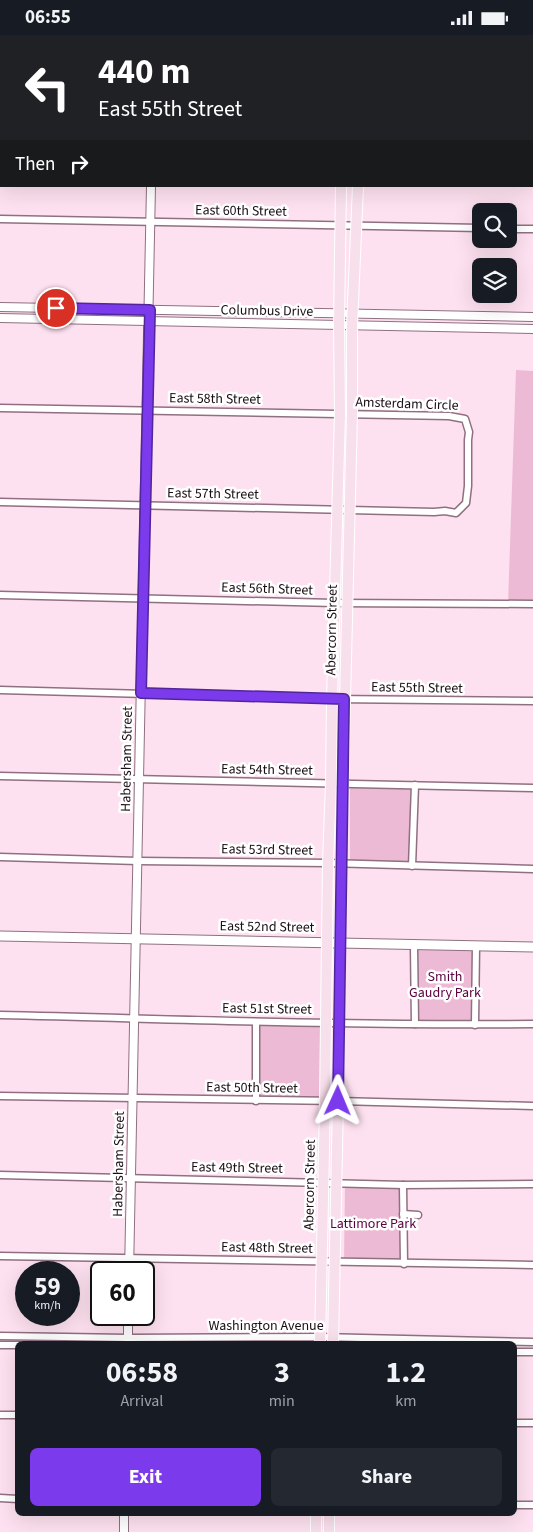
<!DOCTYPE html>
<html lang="en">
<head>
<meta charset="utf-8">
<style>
	body { margin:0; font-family:"Source Sans 3",sans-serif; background:#242831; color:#f1f3f6; height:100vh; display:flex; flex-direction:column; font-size:19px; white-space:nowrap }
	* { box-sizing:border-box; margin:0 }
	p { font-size:16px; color:#9ea1a6 }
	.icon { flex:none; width:28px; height:28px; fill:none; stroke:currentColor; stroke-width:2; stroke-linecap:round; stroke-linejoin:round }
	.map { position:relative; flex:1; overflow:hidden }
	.details { position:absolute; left:15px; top:1306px; width:502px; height:175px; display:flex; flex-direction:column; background:#171b24; border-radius:8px; box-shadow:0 5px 20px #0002 }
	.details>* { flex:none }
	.guide { position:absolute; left:0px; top:0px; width:534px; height:152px; box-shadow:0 5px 20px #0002; background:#202124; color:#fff; overflow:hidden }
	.buttons { position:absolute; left:472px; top:168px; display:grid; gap:10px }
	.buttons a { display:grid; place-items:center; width:45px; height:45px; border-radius:8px; background:#171b24; box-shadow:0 5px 20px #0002; font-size:25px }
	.speed { position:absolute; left:15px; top:1226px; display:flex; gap:10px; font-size:25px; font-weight:700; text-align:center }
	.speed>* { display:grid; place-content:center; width:65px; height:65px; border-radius:50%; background:#171b24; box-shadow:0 5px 20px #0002; line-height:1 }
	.speed small { font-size:12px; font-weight:400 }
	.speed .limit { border:2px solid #111; border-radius:8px; background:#fff; color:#111 }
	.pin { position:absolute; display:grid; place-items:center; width:42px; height:42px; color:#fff; margin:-21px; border:2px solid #fff; border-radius:50%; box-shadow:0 1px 5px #0007 }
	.me { position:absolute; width:55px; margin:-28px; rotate:1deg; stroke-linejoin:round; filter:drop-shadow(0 0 4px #0008) }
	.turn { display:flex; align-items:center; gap:18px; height:105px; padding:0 15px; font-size:22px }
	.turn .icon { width:65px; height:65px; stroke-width:2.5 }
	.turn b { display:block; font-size:35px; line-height:42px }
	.then { display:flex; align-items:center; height:48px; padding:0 15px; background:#0003; gap:10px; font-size:19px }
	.eta { display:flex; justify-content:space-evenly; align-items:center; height:85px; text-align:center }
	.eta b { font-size:30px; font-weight:700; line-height:35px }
	.button { display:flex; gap:10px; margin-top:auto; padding:10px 15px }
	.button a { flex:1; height:58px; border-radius:8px; background:#7c3aed; color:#fff; font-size:20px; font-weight:700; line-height:58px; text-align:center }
	.button a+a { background:#242831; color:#f1f3f6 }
	.status { display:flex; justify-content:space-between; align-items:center; height:35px; padding:0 25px; background:#171b24; direction:ltr }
	.status svg { height:14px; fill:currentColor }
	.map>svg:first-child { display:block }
	.green { fill:#edbad5 }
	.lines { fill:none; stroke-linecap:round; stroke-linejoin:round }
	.minor-casing { stroke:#8f7080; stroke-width:9 }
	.tertiary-casing { stroke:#8f7080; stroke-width:10 }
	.secondary-casing { stroke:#8f7080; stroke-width:11 }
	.primary-casing { stroke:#fff; stroke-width:12 }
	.minor { stroke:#fff; stroke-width:6 }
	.tertiary { stroke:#fff; stroke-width:8 }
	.secondary { stroke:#fff; stroke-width:9 }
	.primary { stroke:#f8dfec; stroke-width:10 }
	.route-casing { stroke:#51269a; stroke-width:12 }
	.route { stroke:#7c3aed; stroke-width:9 }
	.labels { text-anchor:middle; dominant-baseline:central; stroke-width:5; stroke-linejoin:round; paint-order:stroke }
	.street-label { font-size:14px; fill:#190e14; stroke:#fff }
	.park-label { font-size:14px; fill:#5a023e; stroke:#fff }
</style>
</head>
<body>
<div class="status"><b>06:55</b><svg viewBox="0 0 49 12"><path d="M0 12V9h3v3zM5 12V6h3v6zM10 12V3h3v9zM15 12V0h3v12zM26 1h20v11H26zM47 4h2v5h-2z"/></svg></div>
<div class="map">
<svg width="533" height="1497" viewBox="0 0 533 1497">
	<rect width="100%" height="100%" fill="#fee1f0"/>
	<g class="green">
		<polygon points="516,335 533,336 533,569 508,569"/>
		<polygon points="350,753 412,753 410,828 350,826"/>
		<polygon points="414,911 476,911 475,990 415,989"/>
		<polygon points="260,990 324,991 323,1063 259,1063"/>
		<polygon points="345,1150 401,1153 401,1226 344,1225"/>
	</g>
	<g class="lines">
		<g class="minor-casing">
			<g id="minor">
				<polyline points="17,1 17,0"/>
				<polyline points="57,1 57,0"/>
				<polyline points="0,42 1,43"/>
				<polyline points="532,93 533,93"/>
				<polyline points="0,184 481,193"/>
				<polyline points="509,194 533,194"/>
				<polyline points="0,373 449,381 465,384 469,397 468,405 468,451 466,468 456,478 445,476 434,477 0,467"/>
				<polyline points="0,560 334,568 533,569"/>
				<polyline points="0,655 332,664 533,666"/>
				<polyline points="0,741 533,753"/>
				<polyline points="0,822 138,826 328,828 533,834"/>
				<polyline points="412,831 415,750"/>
				<polyline points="414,911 415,989"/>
				<path d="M 0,980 C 178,984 355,991 533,989"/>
				<polyline points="475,990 476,911"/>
				<polyline points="0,1061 338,1066 533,1071"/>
				<polyline points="256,1066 256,987"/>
				<polyline points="0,1140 403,1150 533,1149"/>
				<polyline points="403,1150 404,1229"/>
				<polyline points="403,1179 418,1180"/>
				<polyline points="0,1221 533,1230"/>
				<polyline points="0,1301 128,1303 320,1302 533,1307"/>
				<polyline points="0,1310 18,1310"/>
				<polyline points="515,1317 533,1317"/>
				<polyline points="0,1380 18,1380"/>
				<polyline points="515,1388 533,1388"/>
				<polyline points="0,1463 18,1464"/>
				<polyline points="515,1470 533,1470"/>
			</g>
		</g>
		<g class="tertiary-casing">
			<g id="tertiary">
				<polyline points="154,1 154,0"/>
				<polyline points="0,272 533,282"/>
				<polyline points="0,283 533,294"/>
				<polyline points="129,1238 151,151"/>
				<polyline points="128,1309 128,1280"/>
				<polyline points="124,1497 124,1479"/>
			</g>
		</g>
		<g class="secondary-casing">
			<polyline id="secondary" points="0,901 533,912"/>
		</g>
		<g class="primary-casing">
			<g id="primary">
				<polyline points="343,1 343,0"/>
				<polyline points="361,1 361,0"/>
				<polyline points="320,1309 325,1066 328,828 331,748 332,664 340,379 339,290 341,151"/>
				<polyline points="333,1309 338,1066 341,829 352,379 352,291 358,151"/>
				<polyline points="316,1497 316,1479"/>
				<polyline points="329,1497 329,1479"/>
			</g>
		</g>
		<use href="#minor" class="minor"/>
		<use href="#tertiary" class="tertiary"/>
		<use href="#secondary" class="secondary"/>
		<use href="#primary" class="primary"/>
	</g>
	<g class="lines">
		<g class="route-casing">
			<polyline id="route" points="56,273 150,275 141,658 344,664 338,1066"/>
		</g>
		<use href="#route" class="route"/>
	</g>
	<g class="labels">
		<g class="street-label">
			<text transform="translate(241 176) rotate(1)">East 60th Street</text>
			<text transform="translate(267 276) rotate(1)">Columbus Drive</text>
			<text transform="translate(215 364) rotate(1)">East 58th Street</text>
			<text transform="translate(407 369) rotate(2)">Amsterdam Circle</text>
			<text transform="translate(213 459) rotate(1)">East 57th Street</text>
			<text transform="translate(267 554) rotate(2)">East 56th Street</text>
			<text transform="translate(332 595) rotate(-89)">Abercorn Street</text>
			<text transform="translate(417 653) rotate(1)">East 55th Street</text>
			<text transform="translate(127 724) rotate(-89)">Habersham Street</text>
			<text transform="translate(267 735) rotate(1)">East 54th Street</text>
			<text transform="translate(267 815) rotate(1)">East 53rd Street</text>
			<text transform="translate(267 892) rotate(1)">East 52nd Street</text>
			<text transform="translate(267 974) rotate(1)">East 51st Street</text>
			<text transform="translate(252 1053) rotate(1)">East 50th Street</text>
			<text transform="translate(119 1129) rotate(-89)">Habersham Street</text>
			<text transform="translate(237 1133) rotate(1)">East 49th Street</text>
			<text transform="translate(310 1150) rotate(-89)">Abercorn Street</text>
			<text transform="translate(267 1213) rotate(1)">East 48th Street</text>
			<text x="266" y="1291">Washington Avenue</text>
		</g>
		<g class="park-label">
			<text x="445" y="942">Smith<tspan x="445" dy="16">Gaudry Park</tspan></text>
			<text x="373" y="1189">Lattimore Park</text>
		</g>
	</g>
</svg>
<div class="buttons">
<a><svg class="icon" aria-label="search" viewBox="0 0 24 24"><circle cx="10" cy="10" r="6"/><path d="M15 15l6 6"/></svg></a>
<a><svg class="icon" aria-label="layers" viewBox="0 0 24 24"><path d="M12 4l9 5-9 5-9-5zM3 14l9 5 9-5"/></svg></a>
</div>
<div class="speed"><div>59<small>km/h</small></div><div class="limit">60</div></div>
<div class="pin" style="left:56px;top:273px;background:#d93025"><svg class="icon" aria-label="arrive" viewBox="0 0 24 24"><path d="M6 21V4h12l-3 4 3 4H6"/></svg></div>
<svg class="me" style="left:338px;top:1066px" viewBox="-20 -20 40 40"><path d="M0-17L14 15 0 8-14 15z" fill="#7c3aed" stroke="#fff" stroke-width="4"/></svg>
<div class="guide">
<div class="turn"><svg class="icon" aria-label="left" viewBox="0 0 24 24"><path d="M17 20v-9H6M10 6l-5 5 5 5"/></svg><div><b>440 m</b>East 55th Street</div></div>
<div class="then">Then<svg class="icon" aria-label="right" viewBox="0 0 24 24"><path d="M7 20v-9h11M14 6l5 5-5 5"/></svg></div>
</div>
<section class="details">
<div class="eta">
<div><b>06:58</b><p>Arrival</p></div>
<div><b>3</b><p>min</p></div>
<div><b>1.2</b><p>km</p></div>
</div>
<div class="button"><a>Exit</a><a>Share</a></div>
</section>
</div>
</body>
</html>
